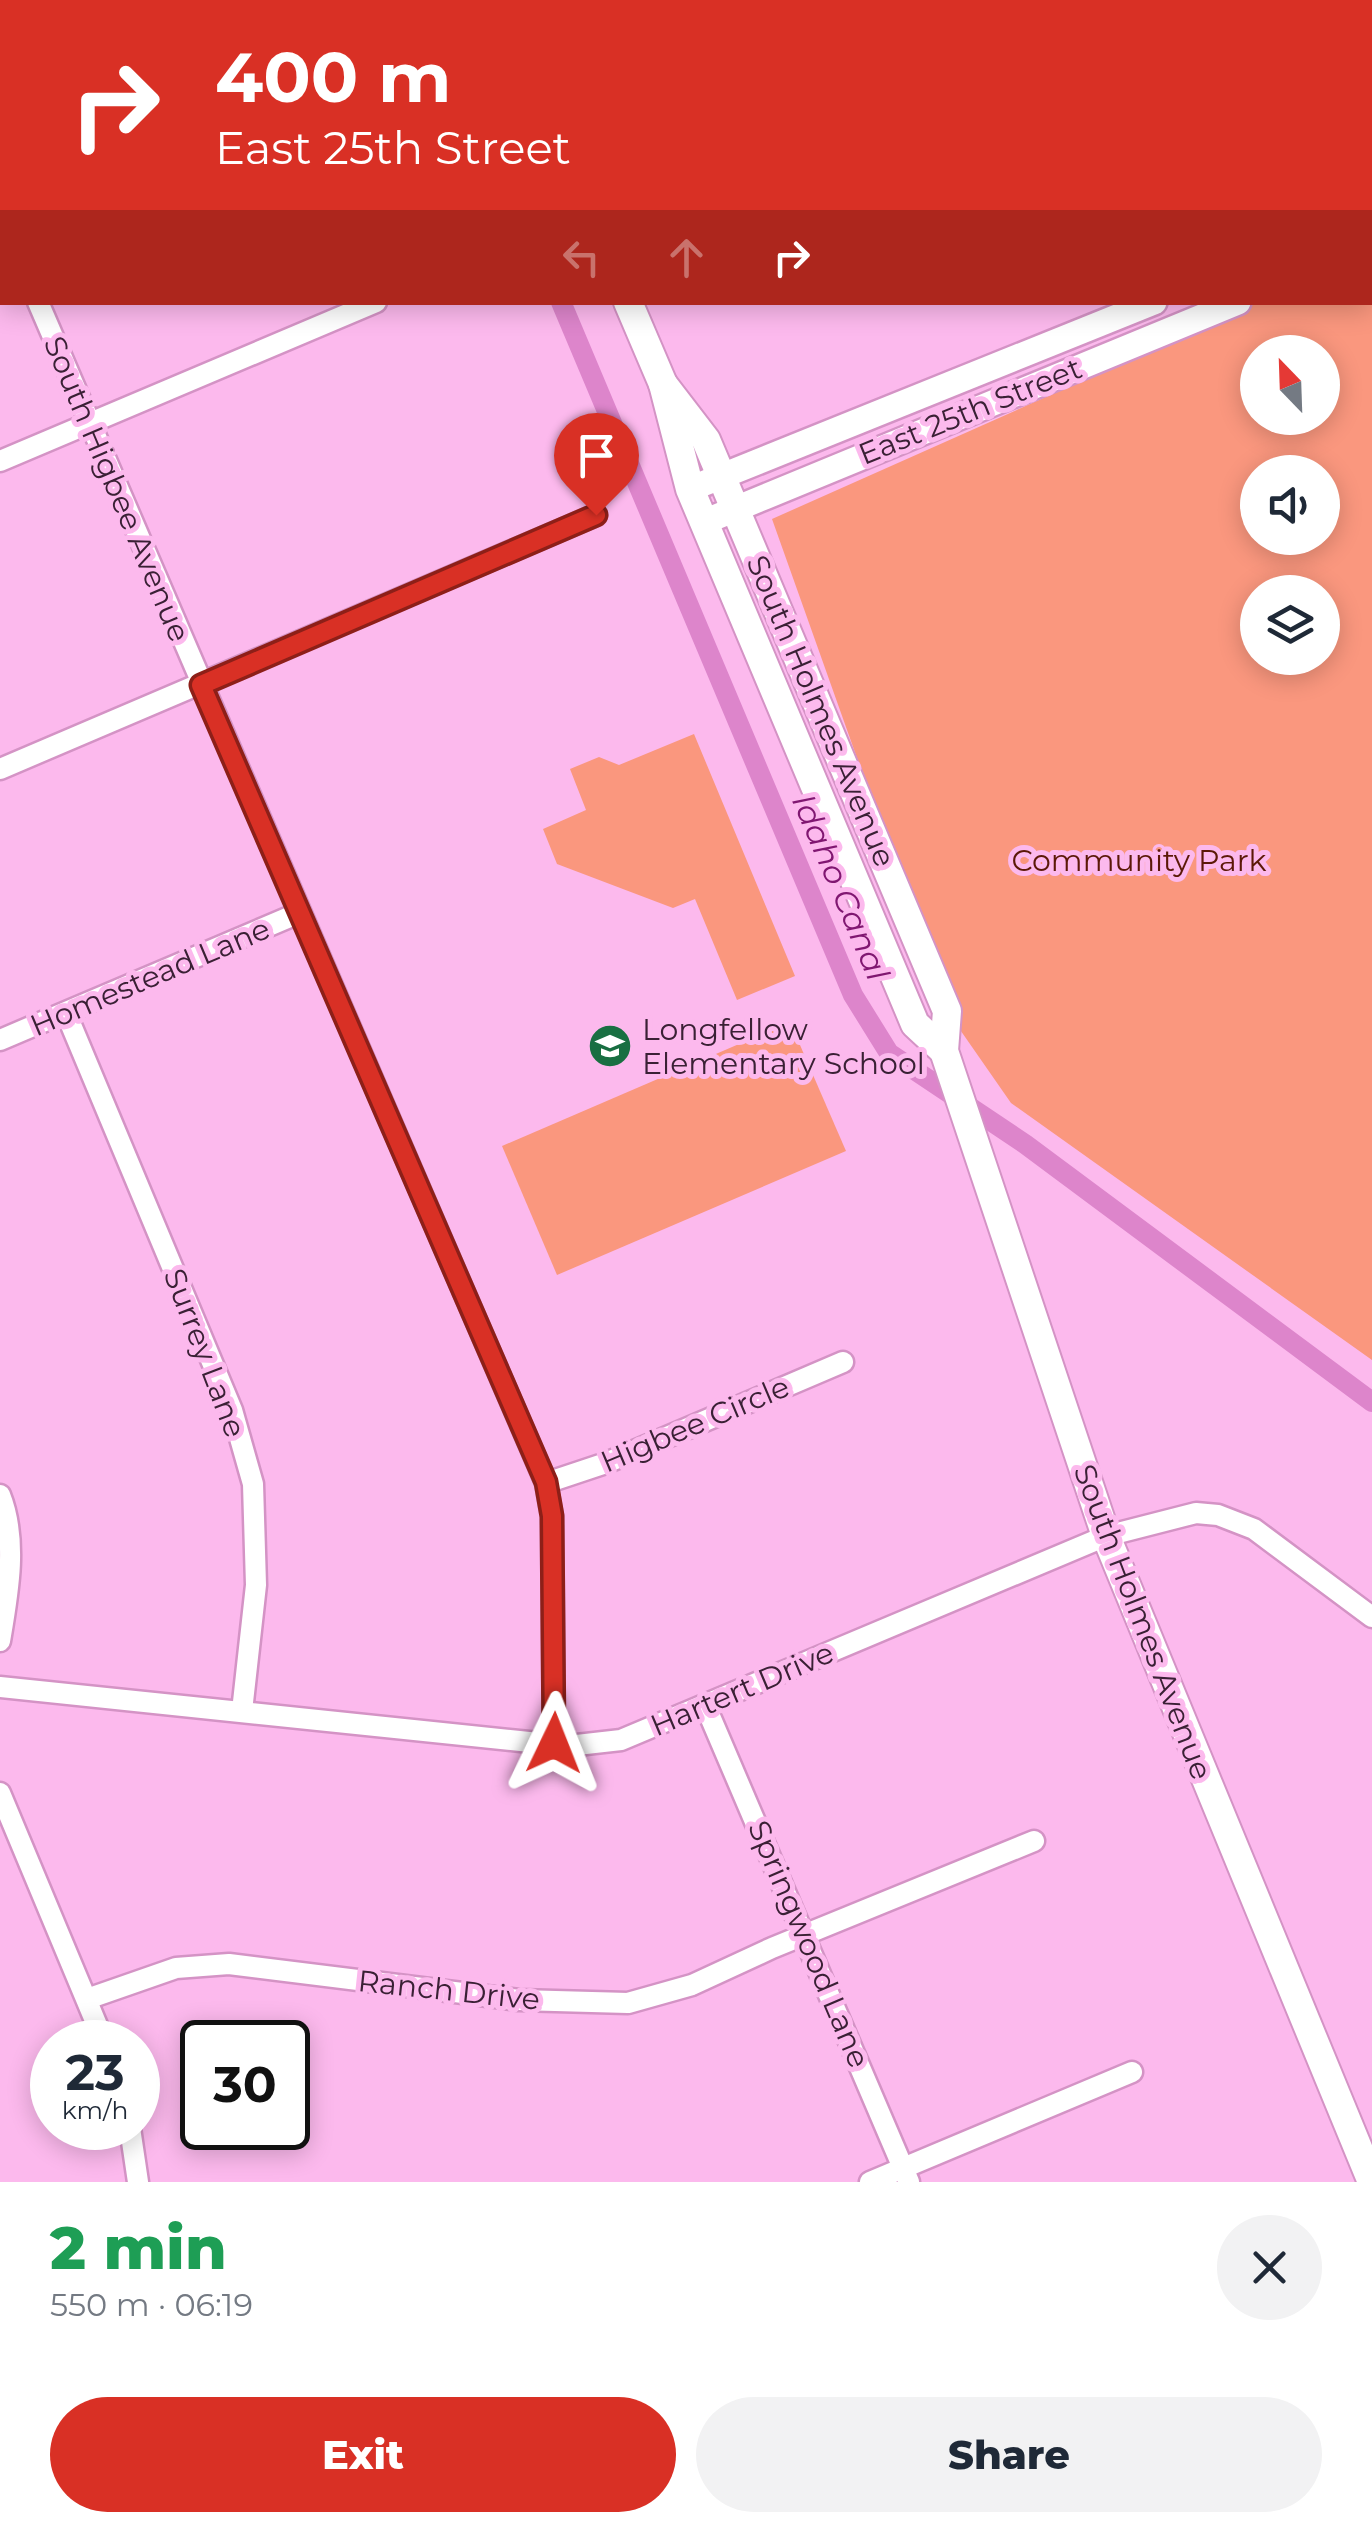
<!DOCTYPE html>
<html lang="en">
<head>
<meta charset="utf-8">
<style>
	body { margin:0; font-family:Montserrat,sans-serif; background:#f2f2f3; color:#1f2937; height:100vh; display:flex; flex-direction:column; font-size:38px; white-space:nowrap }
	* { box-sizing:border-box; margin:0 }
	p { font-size:32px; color:#747a83 }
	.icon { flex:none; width:55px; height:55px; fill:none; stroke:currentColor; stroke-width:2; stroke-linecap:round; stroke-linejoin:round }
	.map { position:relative; height:2182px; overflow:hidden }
	.panel { display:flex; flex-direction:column; background:#fff; flex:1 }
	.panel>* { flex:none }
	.guide { position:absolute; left:0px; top:0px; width:1372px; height:305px; box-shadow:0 5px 25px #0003; background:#d93025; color:#fff; overflow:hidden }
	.needle { width:65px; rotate:337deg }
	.buttons { position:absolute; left:1240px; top:335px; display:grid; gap:20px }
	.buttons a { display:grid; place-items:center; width:100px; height:100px; border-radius:50%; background:#fff; box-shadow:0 5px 25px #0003; font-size:50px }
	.speed { position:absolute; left:30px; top:2020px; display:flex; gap:20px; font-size:50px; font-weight:700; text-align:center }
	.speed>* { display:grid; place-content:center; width:130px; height:130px; border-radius:50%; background:#fff; box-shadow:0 5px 25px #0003; line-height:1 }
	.speed small { font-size:25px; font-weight:400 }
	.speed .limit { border:5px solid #111; border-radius:15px; background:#fff; color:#111 }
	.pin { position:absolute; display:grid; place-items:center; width:85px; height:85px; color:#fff; margin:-102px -42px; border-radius:50% 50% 50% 0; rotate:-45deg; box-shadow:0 0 10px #0007 }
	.pin .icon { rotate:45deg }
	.me { position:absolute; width:110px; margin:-55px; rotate:2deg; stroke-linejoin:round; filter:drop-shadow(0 0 8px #0008) }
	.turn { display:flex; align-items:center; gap:35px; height:210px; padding:0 50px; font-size:45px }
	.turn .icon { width:130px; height:130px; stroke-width:2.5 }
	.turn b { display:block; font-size:70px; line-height:85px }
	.lanes { display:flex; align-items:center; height:95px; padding:0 50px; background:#0003; justify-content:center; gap:50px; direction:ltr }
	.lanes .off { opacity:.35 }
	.round { display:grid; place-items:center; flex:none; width:105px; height:105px; border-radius:52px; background:#f2f2f3 }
	.summary { display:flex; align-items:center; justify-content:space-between; height:170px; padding:0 50px }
	h1 { font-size:60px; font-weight:800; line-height:75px; color:#1e9e55 }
	.cta { display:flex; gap:20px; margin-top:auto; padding:20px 50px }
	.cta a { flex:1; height:115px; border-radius:60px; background:#d93025; color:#fff; font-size:40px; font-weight:800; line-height:115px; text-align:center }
	.cta a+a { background:#f2f2f3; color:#1f2937 }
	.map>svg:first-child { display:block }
	.green { fill:#fa977e; fill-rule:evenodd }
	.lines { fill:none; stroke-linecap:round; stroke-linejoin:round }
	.canal { stroke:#dd85cb; stroke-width:20 }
	.minor-casing { stroke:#d493c5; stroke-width:25 }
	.tertiary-casing { stroke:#d493c5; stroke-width:30 }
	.secondary-casing { stroke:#d493c5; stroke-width:32 }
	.minor { stroke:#fff; stroke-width:20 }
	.tertiary { stroke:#fff; stroke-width:25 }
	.secondary { stroke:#fff; stroke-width:28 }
	.route-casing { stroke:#8d1f18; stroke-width:25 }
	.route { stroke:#d93025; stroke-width:18 }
	.labels { text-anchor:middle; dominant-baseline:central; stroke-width:10; stroke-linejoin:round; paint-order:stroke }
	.street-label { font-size:30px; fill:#3a2035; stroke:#fcb9ed }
	.park-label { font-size:30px; fill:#5b1807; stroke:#fcb9ed }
	.poi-label { font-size:30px; fill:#3a2035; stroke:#fcb9ed; text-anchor:start }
	.water-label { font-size:32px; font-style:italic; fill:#801771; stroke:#fcb9ed }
</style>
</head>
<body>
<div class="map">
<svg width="1372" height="2182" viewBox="0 0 1372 2182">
	<rect width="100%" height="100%" fill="#fcb9ed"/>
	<g class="green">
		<path d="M 1372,251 L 1372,1360 L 1011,1103 L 947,1011 L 772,519 L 1257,303 L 1370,302 ZM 1258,352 L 1322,352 L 1322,418 L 1258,418 ZM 1258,472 L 1322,472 L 1322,538 L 1258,538 ZM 1258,592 L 1322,592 L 1322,658 L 1258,658 Z"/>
		<polygon points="694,734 795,976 737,1000 695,899 673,908 557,864 543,829 586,810 570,769 599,757 619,765"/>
		<polygon points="790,1022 846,1151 557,1275 502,1146"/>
	</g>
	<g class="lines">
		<g class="canal">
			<polyline points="433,0 434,2"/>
			<polyline points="561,302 853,995 889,1053 1025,1144 1372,1402"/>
		</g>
		<g class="minor-casing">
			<g id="minor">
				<polyline points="357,2 363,0"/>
				<polyline points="0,155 2,154"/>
				<polyline points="0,214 2,220"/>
				<polyline points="38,302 546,1483 552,1517 554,1743"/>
				<polyline points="0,461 376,302"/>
				<polyline points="0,769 596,515"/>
				<polyline points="66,1013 232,1410 253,1484 256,1585 242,1711"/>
				<polyline points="0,1040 299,913"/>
				<polyline points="546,1483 606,1463 843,1362"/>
				<path d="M 0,1495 C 18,1540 8,1594 0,1641"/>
				<polyline points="0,1687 568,1746 621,1740 1106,1536 1196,1513 1218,1515 1254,1529 1372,1617"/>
				<polyline points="706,1707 909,2182"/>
				<polyline points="0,1793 104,2042"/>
				<polyline points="87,1999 176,1968 229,1964 519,2000 628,2003 692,1985 772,1948 1034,1841"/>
				<polyline points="130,2128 138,2182"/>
				<polyline points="870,2182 1132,2072"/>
			</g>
		</g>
		<g class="tertiary-casing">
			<g id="tertiary">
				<polyline points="1370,214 1372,213"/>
				<polyline points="1370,247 1372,247"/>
				<polyline points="690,489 1154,302"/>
				<polyline points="704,522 1238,302"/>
			</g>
		</g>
		<g class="secondary-casing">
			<g id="secondary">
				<polyline points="501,0 502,2"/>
				<polyline points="628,302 663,384 690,489 915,1024 944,1051"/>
				<polyline points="663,384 706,440 947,1011 944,1051 1106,1536 1372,2182"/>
			</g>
		</g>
		<use href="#minor" class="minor"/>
		<use href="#tertiary" class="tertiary"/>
		<use href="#secondary" class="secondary"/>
	</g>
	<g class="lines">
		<g class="route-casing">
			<polyline id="route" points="554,1743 552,1516 546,1482 201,685 596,515"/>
		</g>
		<use href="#route" class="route"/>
	</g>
	<defs>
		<g id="school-disc" transform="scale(2.25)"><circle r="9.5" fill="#196f42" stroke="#fcb9ed"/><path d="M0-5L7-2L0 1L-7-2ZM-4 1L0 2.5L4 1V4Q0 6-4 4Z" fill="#fff"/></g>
	</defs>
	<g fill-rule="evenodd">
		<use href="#school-disc" x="610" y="1046"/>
	</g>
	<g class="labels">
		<g class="street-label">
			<text transform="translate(970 411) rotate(-22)">East 25th Street</text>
			<text transform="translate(117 489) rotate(67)">South Higbee Avenue</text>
			<text transform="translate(821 711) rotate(67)">South Holmes Avenue</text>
			<text transform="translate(150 977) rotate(-23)">Homestead Lane</text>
			<text transform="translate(205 1353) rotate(69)">Surrey Lane</text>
			<text transform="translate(695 1424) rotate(-23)">Higbee Circle</text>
			<text transform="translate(1143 1622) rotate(69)">South Holmes Avenue</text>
			<text transform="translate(742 1689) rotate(-23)">Hartert Drive</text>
			<text transform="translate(809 1944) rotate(67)">Springwood Lane</text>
			<text transform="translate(449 1990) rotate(6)">Ranch Drive</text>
		</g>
		<g class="park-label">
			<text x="1139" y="860">Community Park</text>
		</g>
		<g class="poi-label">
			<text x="642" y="1029">Longfellow<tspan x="642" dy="34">Elementary School</tspan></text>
		</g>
		<g class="water-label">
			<text transform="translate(841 887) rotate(67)">Idaho Canal</text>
		</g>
	</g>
</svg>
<div class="buttons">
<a><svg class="needle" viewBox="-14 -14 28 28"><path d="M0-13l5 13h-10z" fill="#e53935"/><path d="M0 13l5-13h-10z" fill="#747a83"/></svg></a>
<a><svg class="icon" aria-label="sound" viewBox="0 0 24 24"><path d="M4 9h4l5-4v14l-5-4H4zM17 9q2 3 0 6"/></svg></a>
<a><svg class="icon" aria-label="layers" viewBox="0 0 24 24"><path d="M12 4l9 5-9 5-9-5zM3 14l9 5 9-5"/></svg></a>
</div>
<div class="speed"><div>23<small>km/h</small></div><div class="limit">30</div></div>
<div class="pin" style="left:596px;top:515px;background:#d93025"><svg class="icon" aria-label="arrive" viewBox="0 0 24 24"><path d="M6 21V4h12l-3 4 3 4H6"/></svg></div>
<svg class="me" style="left:554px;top:1743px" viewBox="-20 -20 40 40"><path d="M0-17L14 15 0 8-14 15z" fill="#d93025" stroke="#fff" stroke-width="4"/></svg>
<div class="guide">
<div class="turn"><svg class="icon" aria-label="right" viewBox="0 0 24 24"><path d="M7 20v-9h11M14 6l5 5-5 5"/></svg><div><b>400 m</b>East 25th Street</div></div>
<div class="lanes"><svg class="icon off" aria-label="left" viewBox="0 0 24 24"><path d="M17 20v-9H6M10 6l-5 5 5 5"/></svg><svg class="icon off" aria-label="ahead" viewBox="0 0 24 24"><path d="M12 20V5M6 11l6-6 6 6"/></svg><svg class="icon" aria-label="right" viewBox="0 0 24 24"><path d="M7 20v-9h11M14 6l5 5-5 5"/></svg></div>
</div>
</div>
<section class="panel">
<div class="summary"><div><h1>2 min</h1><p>550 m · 06:19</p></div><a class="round"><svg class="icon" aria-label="close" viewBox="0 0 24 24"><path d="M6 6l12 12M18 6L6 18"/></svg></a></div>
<div class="cta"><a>Exit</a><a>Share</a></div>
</section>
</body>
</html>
